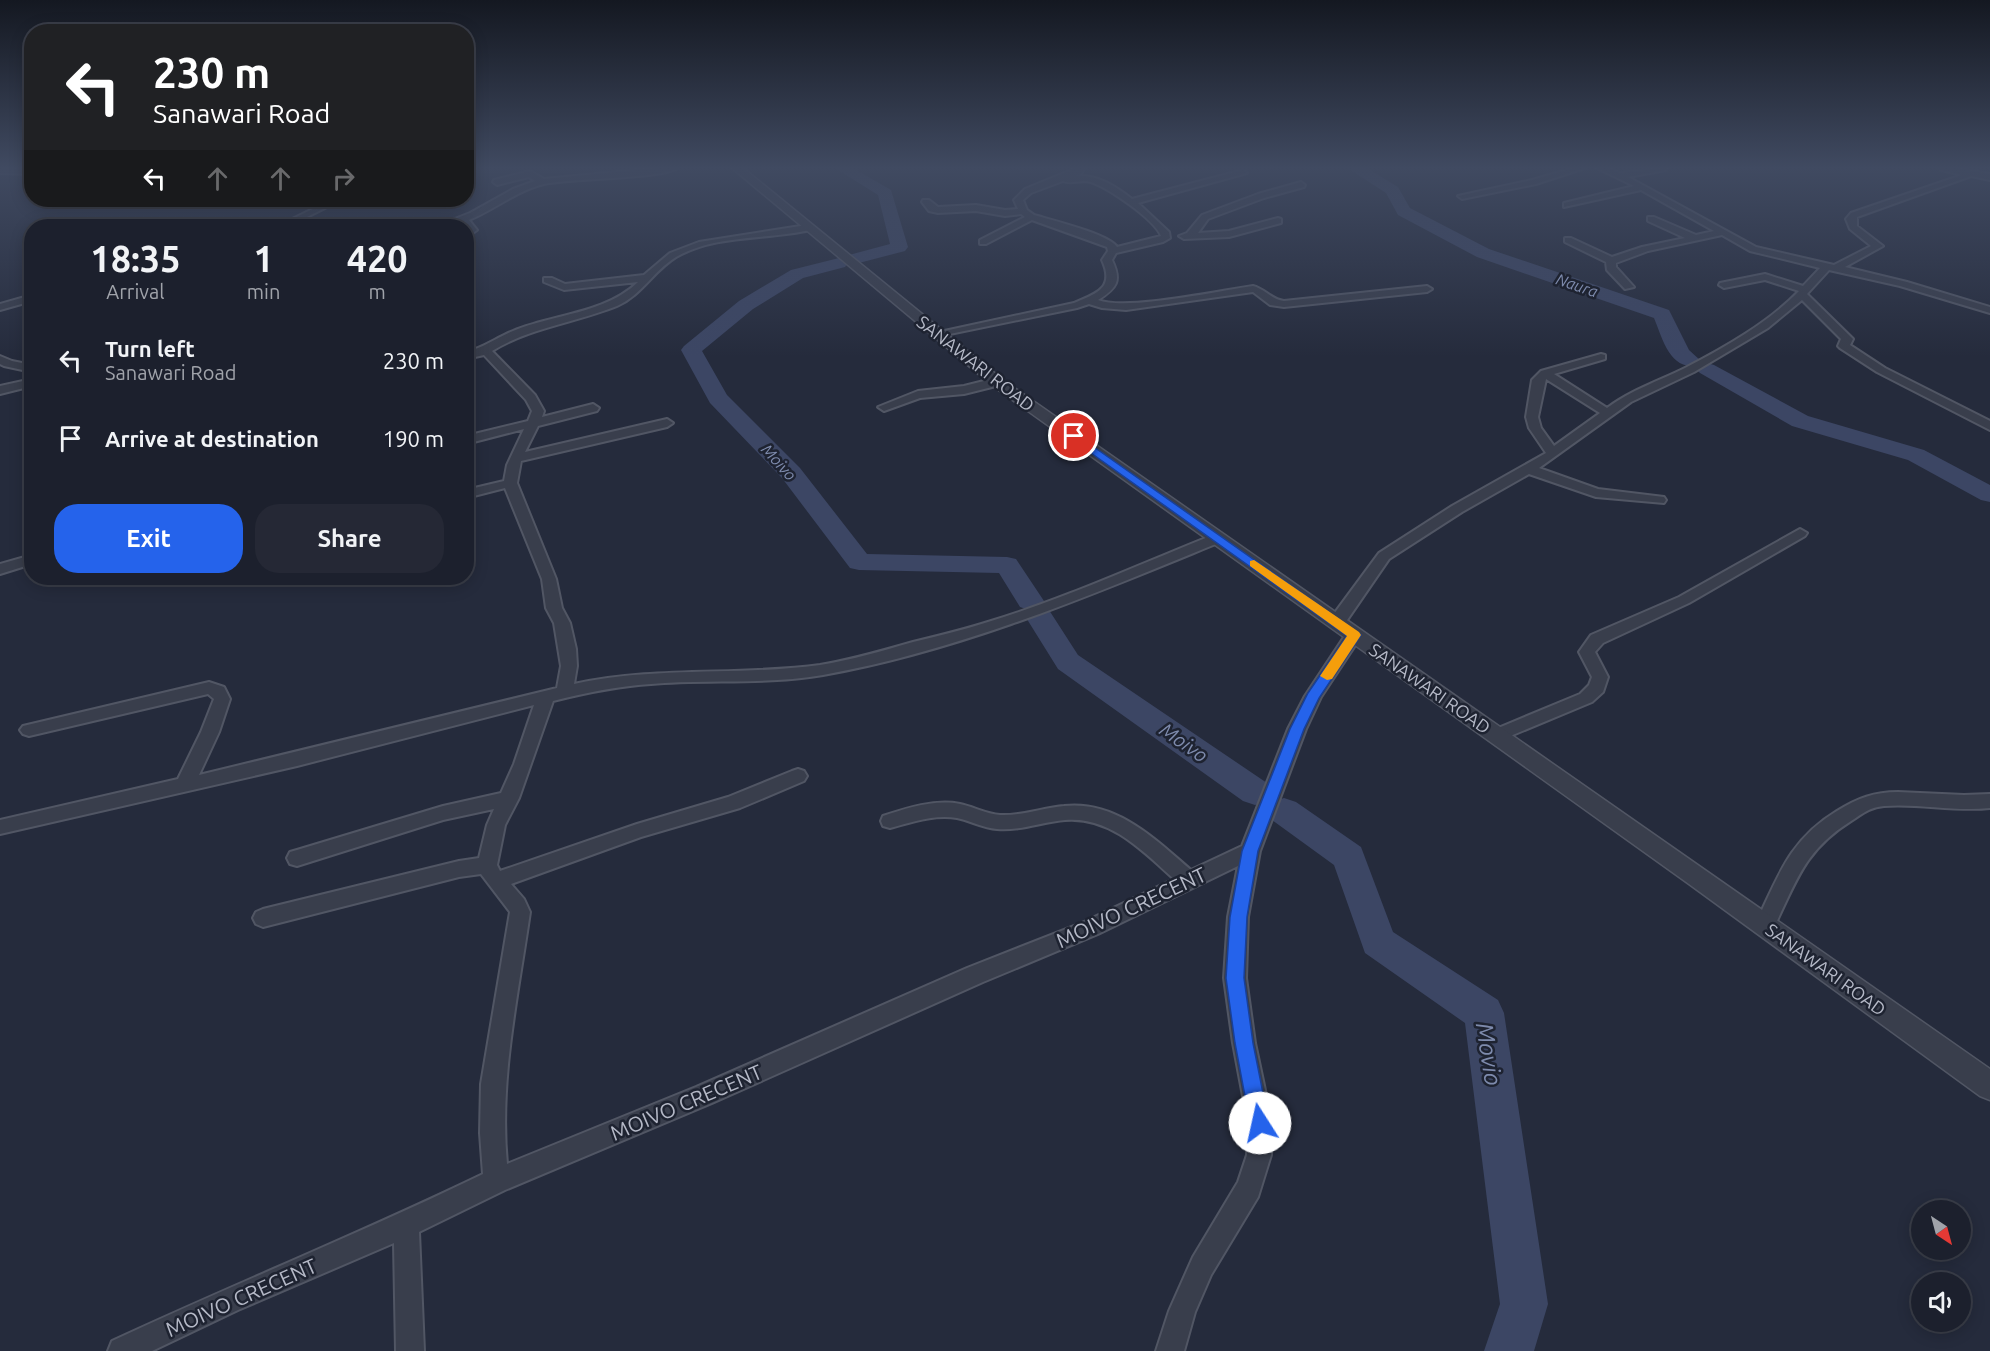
<!DOCTYPE html>
<html lang="en">
<head>
<meta charset="utf-8">
<style>
	body { margin:0; font-family:Ubuntu,sans-serif; background:#252835; color:#f1f3f6; height:100vh; display:flex; flex-direction:column; font-size:22px; white-space:nowrap }
	* { box-sizing:border-box; margin:0 }
	p { font-size:20px; color:#a0a3aa }
	.icon { flex:none; width:33px; height:33px; fill:none; stroke:currentColor; stroke-width:2; stroke-linecap:round; stroke-linejoin:round }
	.map { position:relative; flex:1; overflow:hidden }
	.side { position:absolute; left:24px; top:219px; width:450px; height:366px; display:flex; flex-direction:column; background:#1c202d; border-radius:24px; box-shadow:0 3px 15px #0003,0 0 0 2px #3a3e49 }
	.side>* { flex:none }
	.guide { position:absolute; left:24px; top:24px; width:450px; height:183px; border-radius:24px; box-shadow:0 3px 15px #0003,0 0 0 2px #3a3e49; background:#202124; color:#fff; overflow:hidden }
	.needle { width:39px; rotate:144deg }
	.controls { position:absolute; left:1911px; top:1200px; display:grid; gap:12px }
	.controls a { display:grid; place-items:center; width:60px; height:60px; border-radius:50%; background:#1c202d; box-shadow:0 3px 15px #0003,0 0 0 2px #3a3e49; font-size:30px }
	.pin { position:absolute; display:grid; place-items:center; width:51px; height:51px; color:#fff; margin:-26px; border:3px solid #fff; border-radius:50%; box-shadow:0 2px 6px #0007 }
	.me { position:absolute; width:66px; margin:-33px; rotate:350deg; stroke-linejoin:round; filter:drop-shadow(0 0 4px #0008) }
	.turn { display:flex; align-items:center; gap:21px; height:126px; padding:0 30px; font-size:27px }
	.turn .icon { width:78px; height:78px; stroke-width:2.5 }
	.turn b { display:block; font-size:42px; line-height:51px }
	.lanes { display:flex; align-items:center; height:57px; padding:0 30px; background:#0003; justify-content:center; gap:30px; direction:ltr }
	.lanes .off { opacity:.35 }
	.eta { display:flex; justify-content:space-evenly; align-items:center; height:102px; text-align:center }
	.eta b { font-size:36px; font-weight:600; line-height:42px }
	.primary-button { display:flex; gap:12px; margin-top:auto; padding:12px 30px }
	.primary-button a { flex:1; height:69px; border-radius:24px; background:#2563eb; color:#fff; font-size:24px; font-weight:600; line-height:69px; text-align:center }
	.primary-button a+a { background:#252835; color:#f1f3f6 }
	ul { padding:0; list-style:none }
	li { display:flex; align-items:center; gap:18px; height:78px; padding:0 30px }
	li div { flex:1 }
	li b { display:block; font-size:22px }
	li em { font-style:normal }
	.map>svg:first-child { display:block }
	.lines { fill:none; stroke-linecap:round; stroke-linejoin:round }
	.river { fill:#3c4664; fill-rule:evenodd }
	.minor-casing { stroke:#515664; stroke-width:4 }
	.tertiary-casing { stroke:#515664; stroke-width:3 }
	.minor { fill:#393e4c; fill-rule:evenodd }
	.tertiary { fill:#393e4c; fill-rule:evenodd }
	.route { fill:#2563eb; stroke:#184099; stroke-width:1.5 }
	.slow { fill:#f59e0b }
	.labels { text-anchor:middle; dominant-baseline:central; stroke-width:5; stroke-linejoin:round; paint-order:stroke }
	.far-water-label { font-size:16px; font-style:italic; fill:#7e8bad; stroke:#1e2331 }
	.street-label { font-size:18px; fill:#b5b9c7; stroke:#1e2331 }
	.water-label { font-size:20px; font-style:italic; fill:#7e8bad; stroke:#1e2331 }
	.near-street-label { font-size:21px; fill:#b5b9c7; stroke:#1e2331 }
	.near-water-label { font-size:24px; font-style:italic; fill:#7e8bad; stroke:#1e2331 }
</style>
</head>
<body>
<div class="map">
<svg width="1990" height="1351" viewBox="0 0 1990 1351">
	<rect width="100%" height="100%" fill="#252b3c"/>
	<g class="lines">
		<g class="river">
			<polygon points="835,168 853,168 891,190 908,247 905,251 855,264 849,263 846,259 849,255 890,244 878,195"/>
			<path d="M 1350,168 L 1367,168 L 1398,187 L 1410,208 L 1489,249 L 1669,310 L 1689,350 L 1701,361 L 1698,365 C 1670,372 1662,337 1654,318 L 1477,257 L 1398,215 L 1386,193 L 1352,171 Z"/>
			<polygon points="839,258 845,259 848,263 845,267 803,278 753,309 702,351 727,395 800,468 867,554 1007,557 1016,559 1044,601 1040,607 1049,610 1078,655 1267,783 1272,792 1267,801 1255,805 1243,801 1058,669 1025,616 1029,610 1020,607 999,573 859,570 850,568 782,478 710,403 681,350 684,346 739,301 791,270"/>
			<polygon points="1707,363 1714,365 1808,416 1924,450 1990,485 1990,502 1981,500 1908,460 1792,426 1700,373 1696,369 1700,365"/>
			<polygon points="1284,798 1296,802 1361,847 1393,932 1498,1000 1504,1013 1548,1304 1534,1351 1484,1351 1500,1304 1465,1023 1365,953 1334,865 1272,820 1267,811 1272,802"/>
		</g>
		<g class="minor-casing">
			<g id="minor">
				<polygon points="0,168 28,170 32,174 0,173"/>
				<path d="M 658,168 L 677,168 C 661,179 572,178 544,184 C 516,191 495,209 469,220 L 477,230 L 466,238 L 466,226 L 462,223 L 451,226 L 437,226 L 470,213 L 513,189 L 535,181 L 529,177 L 497,185 L 493,182 L 494,180 L 530,171 L 544,179 Z"/>
				<path d="M 1076,168 L 1084,168 L 1081,174 L 1075,176 C 1097,174 1115,186 1132,199 L 1243,170 L 1247,173 L 1138,203 L 1169,232 L 1170,238 L 1163,242 L 1116,253 L 1112,260 C 1122,281 1117,288 1098,300 C 1126,311 1218,291 1253,286 C 1265,289 1272,300 1284,301 L 1427,286 L 1432,289 L 1427,292 L 1284,307 L 1270,305 L 1253,292 L 1126,310 L 1102,308 L 1089,304 L 1077,308 L 935,337 L 935,333 L 1074,303 C 1097,293 1115,288 1102,260 L 1108,251 L 1107,247 L 1032,220 L 986,244 L 980,244 L 980,240 L 1025,217 L 1021,214 L 1005,216 L 976,211 L 938,213 L 929,211 L 922,202 L 923,200 L 929,200 L 938,207 L 976,205 L 1005,210 L 1018,209 L 1014,200 L 1025,189 ZM 1063,181 C 1071,185 1081,179 1091,182 C 1109,188 1155,220 1161,236 L 1117,247 C 1109,234 1051,220 1034,215 L 1027,210 L 1023,200 L 1031,193 Z"/>
				<polygon points="1574,168 1585,168 1536,184 1462,199 1458,196 1532,180"/>
				<path d="M 1597,168 L 1607,168 L 1620,173 L 1667,168 L 1666,170 L 1628,177 L 1756,247 L 1834,265 L 1871,246 L 1850,229 L 1846,219 L 1851,213 L 1962,175 L 1941,170 L 1940,168 L 1954,168 L 1990,174 L 1990,180 L 1971,176 L 1857,217 L 1857,226 L 1883,246 L 1845,267 L 1907,282 L 1990,307 L 1990,313 L 1900,286 L 1829,270 L 1807,294 L 1851,337 L 1853,339 L 1850,345 L 1885,368 L 1990,421 L 1990,430 L 1877,372 L 1840,348 L 1838,346 L 1841,339 L 1802,300 L 1768,328 L 1694,372 L 1631,402 L 1539,468 L 1598,489 L 1664,497 L 1666,500 L 1664,503 L 1596,497 L 1529,474 L 1462,512 L 1389,559 L 1343,626 L 1331,626 L 1329,622 L 1331,618 L 1379,553 L 1452,506 L 1546,453 L 1529,428 L 1526,417 L 1532,380 L 1541,371 L 1601,354 L 1605,355 L 1605,359 L 1554,374 L 1607,408 C 1631,390 1659,381 1685,368 C 1724,348 1768,323 1799,291 L 1765,280 L 1724,288 L 1719,285 L 1720,283 L 1765,274 L 1803,286 L 1820,268 L 1750,251 L 1722,235 L 1648,251 L 1616,263 L 1616,267 L 1634,287 L 1625,289 L 1607,270 L 1606,262 L 1565,242 L 1565,238 L 1571,238 L 1612,257 L 1642,247 L 1685,238 L 1648,221 L 1648,217 L 1654,217 L 1696,235 L 1714,231 L 1641,190 L 1564,207 L 1564,203 L 1634,186 ZM 1546,379 L 1600,413 L 1554,446 L 1541,428 L 1538,417 Z"/>
				<polygon points="1301,182 1305,185 1304,187 1264,198 1208,219 1198,233 1229,231 1278,218 1281,219 1281,223 1229,237 1184,239 1179,236 1187,233 1202,215 1258,194"/>
				<polygon points="331,200 341,200 289,226 278,226"/>
				<path d="M 807,225 L 812,228 L 810,230 C 767,240 716,234 676,257 C 653,271 642,295 617,306 C 575,323 531,327 492,351 L 535,395 L 544,411 L 542,417 L 593,404 L 599,408 L 597,411 L 538,426 L 525,452 L 667,419 L 673,423 L 667,427 L 521,461 L 517,483 L 556,579 L 562,608 L 570,623 L 576,649 L 577,666 L 574,684 C 655,666 738,676 820,665 C 851,660 882,651 913,642 C 938,636 963,630 988,622 C 1064,599 1138,565 1213,535 L 1218,534 L 1225,538 L 1223,541 C 1093,594 963,650 823,675 C 767,685 708,679 651,684 C 617,686 585,693 553,701 L 519,798 L 505,825 L 497,865 L 500,871 L 637,824 L 728,797 L 792,771 L 798,769 L 804,771 L 807,776 L 804,781 L 740,808 L 641,837 L 511,884 L 524,899 L 530,912 C 518,996 499,1079 507,1164 L 696,1087 L 967,968 L 1084,922 L 1174,879 C 1143,851 1110,816 1065,820 C 1042,822 1020,831 997,829 C 983,828 971,821 957,818 C 935,814 912,822 890,828 L 883,826 L 881,821 L 883,816 C 907,808 935,799 960,804 C 974,807 986,814 1000,815 C 1022,816 1042,808 1064,806 C 1116,800 1155,839 1191,870 L 1242,846 L 1288,729 L 1305,696 L 1348,631 L 1360,631 L 1362,635 L 1321,697 L 1306,729 L 1260,851 L 1248,917 L 1246,978 L 1255,1043 L 1272,1123 L 1271,1155 L 1258,1197 L 1211,1275 L 1195,1312 L 1184,1351 L 1156,1351 L 1169,1311 L 1193,1257 L 1238,1182 L 1247,1155 L 1248,1123 L 1233,1043 L 1224,978 L 1228,917 L 1238,866 L 1098,934 L 983,982 L 712,1103 L 505,1190 L 419,1232 L 424,1351 L 396,1351 L 394,1243 L 238,1310 L 152,1351 L 108,1351 L 112,1341 C 235,1284 361,1233 483,1174 L 480,1133 L 481,1084 L 510,912 L 481,874 L 459,877 L 263,927 L 256,924 L 253,918 L 256,912 L 263,909 L 459,861 L 479,858 L 487,825 L 494,809 L 443,820 L 297,866 L 290,864 L 287,858 L 290,852 L 297,850 L 443,806 L 501,793 L 514,764 L 534,705 L 297,766 L 0,834 L 0,820 L 178,779 L 201,732 L 214,699 L 208,694 L 29,736 L 23,734 L 20,730 L 23,726 L 209,682 L 224,687 L 230,699 L 219,732 L 199,775 L 557,688 L 561,666 L 554,623 L 546,608 L 542,579 L 505,488 L 466,498 L 466,490 L 504,481 L 507,465 L 524,429 L 466,444 L 466,436 L 528,421 L 532,411 L 526,400 L 484,355 L 466,359 L 466,352 C 483,348 496,338 513,331 C 553,314 605,314 638,282 L 564,290 L 544,282 L 544,278 L 552,278 L 565,284 L 644,275 L 670,253 L 699,242 Z"/>
				<polygon points="32,295 32,301 0,310 0,304"/>
				<polygon points="0,356 12,361 32,365 32,372 4,366 0,364"/>
				<polygon points="996,378 1002,382 1000,385 964,394 920,398 884,411 878,407 918,391 964,386"/>
				<polygon points="32,379 32,386 0,394 0,386"/>
				<polygon points="1800,529 1807,533 1805,536 1689,603 1603,643 1595,652 1608,677 1603,692 1592,702 1503,739 1497,741 1491,739 1488,735 1491,731 1580,694 1589,685 1592,677 1579,652 1591,635 1679,597"/>
				<polygon points="32,555 32,564 0,574 0,564"/>
				<path d="M 1898,792 L 1964,795 L 1990,794 L 1990,808 C 1954,812 1919,803 1884,806 C 1870,807 1862,814 1851,821 C 1803,851 1796,883 1772,931 L 1765,934 L 1758,931 L 1755,925 C 1778,877 1789,840 1837,811 C 1858,798 1874,792 1898,792 Z"/>
			</g>
		</g>
		<g class="tertiary-casing">
			<polygon id="tertiary" points="732,168 743,168 1003,380 1990,1069 1990,1100 1980,1096 1689,884 993,386"/>
		</g>
		<use href="#minor" class="minor"/>
		<use href="#tertiary" class="tertiary"/>
	</g>
	<linearGradient id="sky" x2="0" y2="1"><stop stop-color="#141821"/><stop offset="0.47" stop-color="#404a61"/><stop offset="1" stop-color="#404a61" stop-opacity="0"/></linearGradient>
	<rect width="1990" height="357" fill="url(#sky)"/>
	<polygon class="route" points="1074,433 1361,635 1319,698 1304,729 1258,851 1247,917 1244,978 1253,1043 1269,1123 1267,1130 1260,1132 1253,1130 1250,1123 1235,1043 1226,978 1230,917 1242,851 1290,729 1308,693 1347,636 1070,438 1068,436"/>
	<polygon class="slow" points="1254,560 1359,632 1361,635 1332,679 1327,680 1320,676 1347,636 1250,566 1250,561"/>
	<g class="labels">
		<g class="far-water-label">
			<text transform="translate(1577 285) rotate(19)">Naura</text>
			<text transform="translate(779 462) rotate(48)">Moivo</text>
		</g>
		<g class="street-label">
			<text transform="translate(976 363) rotate(38)">SANAWARI ROAD</text>
			<text transform="translate(1430 688) rotate(35)">SANAWARI ROAD</text>
			<text transform="translate(1826 969) rotate(36)">SANAWARI ROAD</text>
		</g>
		<g class="water-label">
			<text transform="translate(1184 742) rotate(35)">Moivo</text>
		</g>
		<g class="near-street-label">
			<text transform="translate(1131 907) rotate(-25)">MOIVO CRECENT</text>
			<text transform="translate(686 1102) rotate(-23)">MOIVO CRECENT</text>
			<text transform="translate(241 1297) rotate(-24)">MOIVO CRECENT</text>
		</g>
		<g class="near-water-label">
			<text transform="translate(1489 1054) rotate(81)">Movio</text>
		</g>
	</g>
</svg>
<div class="controls">
<a><svg class="needle" viewBox="-14 -14 28 28"><path d="M0-13l5 13h-10z" fill="#e53935"/><path d="M0 13l5-13h-10z" fill="#a0a3aa"/></svg></a>
<a><svg class="icon" aria-label="sound" viewBox="0 0 24 24"><path d="M4 9h4l5-4v14l-5-4H4zM17 9q2 3 0 6"/></svg></a>
</div>
<div class="pin" style="left:1074px;top:436px;background:#d93025"><svg class="icon" aria-label="arrive" viewBox="0 0 24 24"><path d="M6 21V4h12l-3 4 3 4H6"/></svg></div>
<svg class="me" style="left:1260px;top:1123px" viewBox="-20 -20 40 40"><circle r="19" fill="#fff"/><path d="M0-13L10 11 0 6-10 11z" fill="#2563eb"/></svg>
<div class="guide">
<div class="turn"><svg class="icon" aria-label="left" viewBox="0 0 24 24"><path d="M17 20v-9H6M10 6l-5 5 5 5"/></svg><div><b>230 m</b>Sanawari Road</div></div>
<div class="lanes"><svg class="icon" aria-label="left" viewBox="0 0 24 24"><path d="M17 20v-9H6M10 6l-5 5 5 5"/></svg><svg class="icon off" aria-label="ahead" viewBox="0 0 24 24"><path d="M12 20V5M6 11l6-6 6 6"/></svg><svg class="icon off" aria-label="ahead" viewBox="0 0 24 24"><path d="M12 20V5M6 11l6-6 6 6"/></svg><svg class="icon off" aria-label="right" viewBox="0 0 24 24"><path d="M7 20v-9h11M14 6l5 5-5 5"/></svg></div>
</div>
<section class="side">
<div class="eta">
<div><b>18:35</b><p>Arrival</p></div>
<div><b>1</b><p>min</p></div>
<div><b>420</b><p>m</p></div>
</div>
<ul>
<li><svg class="icon" aria-label="left" viewBox="0 0 24 24"><path d="M17 20v-9H6M10 6l-5 5 5 5"/></svg><div><b>Turn left</b><p>Sanawari Road</p></div><em>230 m</em></li>
<li><svg class="icon" aria-label="arrive" viewBox="0 0 24 24"><path d="M6 21V4h12l-3 4 3 4H6"/></svg><div><b>Arrive at destination</b></div><em>190 m</em></li>
</ul>
<div class="primary-button"><a>Exit</a><a>Share</a></div>
</section>
</div>
</body>
</html>
